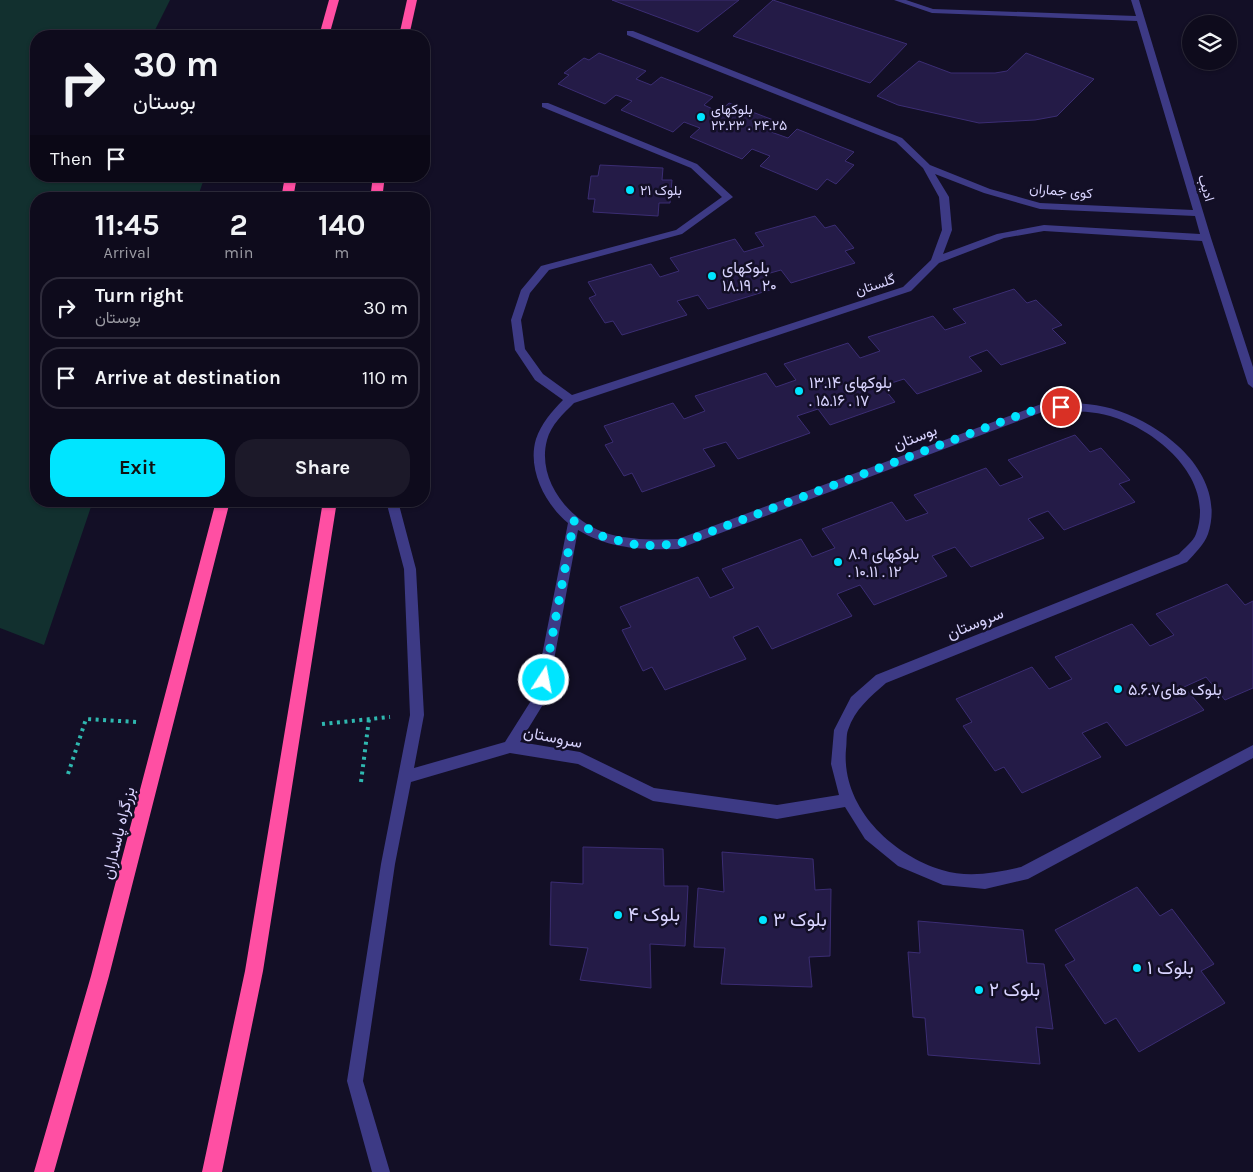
<!DOCTYPE html>
<html lang="en">
<head>
<meta charset="utf-8">
<style>
	body { margin:0; font-family:Karla,Vazirmatn,sans-serif; background:#1c1929; color:#f1f3f6; height:100vh; display:flex; flex-direction:column; font-size:19px; white-space:nowrap }
	* { box-sizing:border-box; margin:0 }
	p { font-size:16px; color:#9b9ba3 }
	.icon { flex:none; width:28px; height:28px; fill:none; stroke:currentColor; stroke-width:2; stroke-linecap:round; stroke-linejoin:round }
	.map { position:relative; flex:1; overflow:hidden }
	.side { position:absolute; left:30px; top:192px; width:400px; height:315px; display:flex; flex-direction:column; background:#0e0b1c; border-radius:20px; box-shadow:0 1px 4px #0004,0 0 0 1px #2e2b3b }
	.side>* { flex:none }
	.banner { position:absolute; left:30px; top:30px; width:400px; height:152px; border-radius:20px; box-shadow:0 1px 4px #0004,0 0 0 1px #2e2b3b; background:#0e0b1c; color:#f1f3f6; overflow:hidden }
	.buttons { position:absolute; left:1182px; top:15px; display:grid; gap:10px }
	.buttons a { display:grid; place-items:center; width:55px; height:55px; border-radius:50%; background:#0e0b1c; box-shadow:0 1px 4px #0004,0 0 0 1px #2e2b3b; font-size:25px }
	.pin { position:absolute; display:grid; place-items:center; width:42px; height:42px; color:#fff; margin:-21px; border:2px solid #fff; border-radius:50%; box-shadow:0 1px 5px #0007 }
	.me { position:absolute; width:55px; margin:-28px; rotate:11deg; stroke-linejoin:round; filter:drop-shadow(0 0 4px #0008) }
	.turn { display:flex; align-items:center; gap:18px; height:105px; padding:0 20px; font-size:22px }
	.turn .icon { width:65px; height:65px; stroke-width:2.5 }
	.turn b { display:block; font-size:35px; line-height:42px }
	.then { display:flex; align-items:center; height:48px; padding:0 20px; background:#0003; gap:10px; font-size:19px }
	.eta { display:flex; justify-content:space-evenly; align-items:center; height:85px; text-align:center }
	.eta b { font-size:30px; font-weight:700; line-height:35px }
	.cta { display:flex; gap:10px; margin-top:auto; padding:10px 20px }
	.cta a { flex:1; height:58px; border-radius:20px; background:#00e5ff; color:#111; font-size:20px; font-weight:700; line-height:58px; text-align:center }
	.cta a+a { background:#1c1929; color:#f1f3f6 }
	ul { padding:0; list-style:none }
	li { display:flex; align-items:center; gap:15px; height:62px; margin:0 10px 8px; padding:0 10px; border:2px solid #2e2b3b; border-radius:20px }
	li div { flex:1 }
	li b { display:block; font-size:19px }
	li em { font-style:normal }
	.map>svg:first-child { display:block }
	.green { fill:#12302f }
	.building { fill:#241b47; stroke:#3b2d73 }
	.lines { fill:none; stroke-linecap:round; stroke-linejoin:round }
	.path { stroke:#2fb8b0; stroke-width:4; stroke-dasharray:3 4.5; stroke-linecap:butt }
	.minor { fill:#3d3a85; fill-rule:evenodd }
	.highway { fill:#ff4fa3; fill-rule:evenodd }
	.route { stroke:#00e5ff; stroke-width:9; stroke-dasharray:0 16.2 }
	.poi-dot { fill:#00e5ff; stroke:#130f26; stroke-width:2 }
	.labels { text-anchor:middle; dominant-baseline:central; stroke-width:5; stroke-linejoin:round; paint-order:stroke }
	.far-poi-label { font-size:14px; fill:#d9d4ff; stroke:#130f26; text-anchor:start }
	.far-street-label { font-size:14px; fill:#d9d4ff; stroke:#130f26 }
	.poi-label { font-size:16px; fill:#d9d4ff; stroke:#130f26; text-anchor:start }
	.street-label { font-size:16px; fill:#d9d4ff; stroke:#130f26 }
	.near-poi-label { font-size:19px; fill:#d9d4ff; stroke:#130f26; text-anchor:start }
</style>
</head>
<body>
<div class="map">
<svg width="1253" height="1172" viewBox="0 0 1253 1172">
	<rect width="100%" height="100%" fill="#130f26"/>
	<polygon class="green" points="0,0 170,0 152,36 36,36 36,176 205,176 197,199 36,199 36,501 93,501 44,645 0,628"/>
	<g class="building">
		<polygon points="612,0 739,0 698,32"/>
		<polygon points="773,0 907,44 870,83 733,36"/>
		<polygon points="599,53 646,71 636,79 651,85 661,77 713,97 704,105 719,112 729,103 781,123 771,132 788,138 797,129 854,152 845,161 854,165 836,184 827,179 817,190 760,166 770,156 752,149 742,159 690,137 700,128 684,122 673,132 621,110 632,101 616,95 605,104 558,84 569,75 564,73 584,58 589,60"/>
		<polygon points="1026,53 1094,79 1057,116 1035,120 979,123 898,105 877,96 919,61 951,73 995,73 1007,71"/>
		<polygon points="600,165 663,168 662,180 672,180 670,203 659,203 658,216 593,212 595,199 588,199 591,176 598,176"/>
		<polygon points="815,216 825,228 835,225 854,248 845,251 855,263 791,283 781,270 763,275 773,289 708,309 698,295 677,301 687,315 622,335 613,321 605,323 589,298 596,295 588,282 651,264 660,277 679,271 670,258 735,239 744,252 764,246 755,233"/>
		<polygon points="1014,289 1027,303 1036,300 1062,325 1052,329 1066,343 1001,365 987,350 969,357 982,371 917,394 904,379 882,386 895,402 830,425 818,409 797,416 810,433 738,459 726,442 703,449 715,466 642,492 632,473 624,476 605,445 613,442 604,426 673,403 684,419 705,411 695,396 766,373 776,387 796,380 784,364 848,343 860,358 880,351 868,337 933,316 945,330 966,323 953,309"/>
		<polygon points="1075,435 1090,452 1101,448 1130,480 1119,484 1135,502 1064,530 1048,511 1028,519 1044,538 971,567 955,547 932,556 947,576 874,605 860,585 837,594 852,616 772,649 758,626 733,637 746,659 665,690 652,667 643,671 622,630 631,627 620,607 698,577 710,598 734,588 722,569 801,539 812,557 835,548 822,529 892,502 906,521 928,513 914,495 986,468 1000,486 1023,477 1008,460"/>
		<polygon points="1227,584 1245,605 1253,601 1253,688 1225,700 1206,677 1184,687 1204,710 1126,746 1107,722 1082,733 1101,757 1022,793 1004,767 995,771 963,726 972,722 956,699 1032,667 1049,689 1072,679 1055,657 1132,624 1150,646 1174,635 1156,614"/>
		<polygon points="583,847 663,849 664,886 688,886 685,946 650,944 651,988 580,980 588,948 550,945 551,882 583,884"/>
		<polygon points="722,852 813,859 815,890 831,889 830,956 809,957 812,987 721,984 725,948 694,947 698,888 724,892"/>
		<polygon points="1137,887 1160,916 1172,909 1214,964 1201,971 1225,1003 1139,1052 1116,1018 1105,1024 1065,965 1075,960 1055,930"/>
		<polygon points="918,921 1023,930 1027,963 1044,964 1053,1029 1036,1027 1040,1064 928,1055 925,1018 913,1017 908,952 920,953"/>
	</g>
	<g class="lines">
		<g class="path">
			<polyline points="322,724 390,717"/>
			<polyline points="68,774 86,719 137,722"/>
			<polyline points="361,782 369,719"/>
		</g>
		<path class="minor" d="M 894,0 L 906,0 L 933,9 L 1136,16 L 1131,0 L 1139,0 L 1211,238 L 1253,367 L 1253,388 L 1248,384 L 1202,241 L 1044,231 L 1004,238 L 939,263 L 911,291 L 574,403 C 563,414 551,425 547,440 C 536,481 571,523 609,534 C 631,540 655,540 678,539 L 1044,403 C 1069,403 1095,402 1119,411 C 1168,428 1227,476 1208,534 C 1204,545 1195,553 1187,562 L 886,683 C 870,697 855,709 848,730 C 846,735 847,743 846,749 C 841,806 890,854 942,870 C 968,878 995,873 1021,867 L 1253,745 L 1253,758 L 1028,879 L 985,889 L 943,885 L 898,866 L 865,839 L 845,807 L 777,819 L 653,801 L 578,764 L 510,753 L 411,782 L 395,864 L 363,1081 L 390,1172 L 372,1172 L 347,1081 L 381,864 L 410,715 L 404,569 L 386,501 L 398,501 L 416,569 L 424,715 L 414,768 L 505,742 L 534,696 L 568,523 C 545,504 527,469 536,439 C 541,424 552,411 563,400 L 535,380 L 515,350 L 511,320 L 521,290 L 541,266 L 676,230 L 722,197 L 691,168 L 542,107 L 542,103 L 548,103 L 697,164 L 733,197 L 682,234 L 549,270 L 530,293 L 521,320 L 525,349 L 543,374 L 572,395 L 903,287 L 931,260 L 942,230 L 939,197 L 923,168 L 896,142 L 627,35 L 627,31 L 633,31 L 902,138 L 930,165 L 990,189 L 1040,203 L 1193,210 L 1137,21 L 932,13 ZM 935,174 L 984,193 L 1040,209 L 1195,216 L 1200,234 L 1044,225 L 997,234 L 943,254 L 952,230 L 949,197 ZM 1045,411 C 1066,411 1089,410 1110,416 C 1157,430 1216,479 1196,534 C 1193,542 1184,548 1179,554 L 876,675 L 851,697 L 834,730 L 831,764 L 839,795 L 777,805 L 654,788 L 580,752 L 520,742 L 547,698 L 578,530 C 609,549 643,550 678,549 Z"/>
		<g class="highway">
			<polygon points="329,0 339,0 329,36 319,36"/>
			<polygon points="407,0 417,0 409,36 399,36"/>
			<polygon points="285,176 297,176 293,199 281,199"/>
			<polygon points="373,176 385,176 382,199 370,199"/>
			<polygon points="216,501 230,501 109,976 54,1172 34,1172 91,976"/>
			<polygon points="323,501 337,501 263,971 222,1172 202,1172 245,971"/>
		</g>
	</g>
	<g class="lines">
		<polyline class="route" points="544,680 574,521 604,537 641,546 678,544 1014,417 1044,407 1061,407"/>
	</g>
	<g class="poi-dot">
		<circle cx="701" cy="117" r="5"/>
		<circle cx="630" cy="190" r="5"/>
		<circle cx="712" cy="276" r="5"/>
		<circle cx="799" cy="391" r="5"/>
		<circle cx="838" cy="562" r="5"/>
		<circle cx="1118" cy="689" r="5"/>
		<circle cx="618" cy="915" r="5"/>
		<circle cx="763" cy="920" r="5"/>
		<circle cx="1137" cy="968" r="5"/>
		<circle cx="979" cy="990" r="5"/>
	</g>
	<g class="labels">
		<g class="far-poi-label">
			<text x="711" y="109">بلوکهای<tspan x="711" dy="16">۲۲.۲۳ . ۲۴.۲۵</tspan></text>
			<text x="640" y="190">بلوک ۲۱</text>
		</g>
		<g class="far-street-label">
			<text transform="translate(1206 188) rotate(73)">ادیب</text>
			<text transform="translate(1061 191) rotate(5)">کوی جماران</text>
			<text transform="translate(875 285) rotate(-18)">گلستان</text>
		</g>
		<g class="poi-label">
			<text x="722" y="267">بلوکهای<tspan x="722" dy="18">۱۸.۱۹ . ۲۰</tspan></text>
			<text x="809" y="382">بلوکهای ۱۳.۱۴<tspan x="809" dy="18">. ۱۵.۱۶ . ۱۷</tspan></text>
			<text x="848" y="553">بلوکهای ۸.۹<tspan x="848" dy="18">. ۱۰.۱۱ . ۱۲</tspan></text>
			<text x="1128" y="689">بلوک های۵.۶.۷</text>
		</g>
		<g class="street-label">
			<text transform="translate(915 437) rotate(-21)">بوستان</text>
			<text transform="translate(975 623) rotate(-22)">سروستان</text>
			<text transform="translate(553 737) rotate(11)">سروستان</text>
			<text transform="translate(118 833) rotate(-76)">بزرگراه پاسداران</text>
		</g>
		<g class="near-poi-label">
			<text x="628" y="915">بلوک ۴</text>
			<text x="773" y="920">بلوک ۳</text>
			<text x="1147" y="968">بلوک ۱</text>
			<text x="989" y="990">بلوک ۲</text>
		</g>
	</g>
</svg>
<div class="buttons">
<a><svg class="icon" aria-label="layers" viewBox="0 0 24 24"><path d="M12 4l9 5-9 5-9-5zM3 14l9 5 9-5"/></svg></a>
</div>
<div class="pin" style="left:1061px;top:407px;background:#d93025"><svg class="icon" aria-label="arrive" viewBox="0 0 24 24"><path d="M6 21V4h12l-3 4 3 4H6"/></svg></div>
<svg class="me" style="left:544px;top:680px" viewBox="-20 -20 40 40"><circle r="17" fill="#00e5ff" stroke="#fff" stroke-width="3"/><path d="M0-11L8 9 0 5-8 9z" fill="#fff"/></svg>
<div class="banner">
<div class="turn"><svg class="icon" aria-label="right" viewBox="0 0 24 24"><path d="M7 20v-9h11M14 6l5 5-5 5"/></svg><div><b>30 m</b>بوستان</div></div>
<div class="then">Then<svg class="icon" aria-label="arrive" viewBox="0 0 24 24"><path d="M6 21V4h12l-3 4 3 4H6"/></svg></div>
</div>
<section class="side">
<div class="eta">
<div><b>11:45</b><p>Arrival</p></div>
<div><b>2</b><p>min</p></div>
<div><b>140</b><p>m</p></div>
</div>
<ul>
<li><svg class="icon" aria-label="right" viewBox="0 0 24 24"><path d="M7 20v-9h11M14 6l5 5-5 5"/></svg><div><b>Turn right</b><p>بوستان</p></div><em>30 m</em></li>
<li><svg class="icon" aria-label="arrive" viewBox="0 0 24 24"><path d="M6 21V4h12l-3 4 3 4H6"/></svg><div><b>Arrive at destination</b></div><em>110 m</em></li>
</ul>
<div class="cta"><a>Exit</a><a>Share</a></div>
</section>
</div>
</body>
</html>
